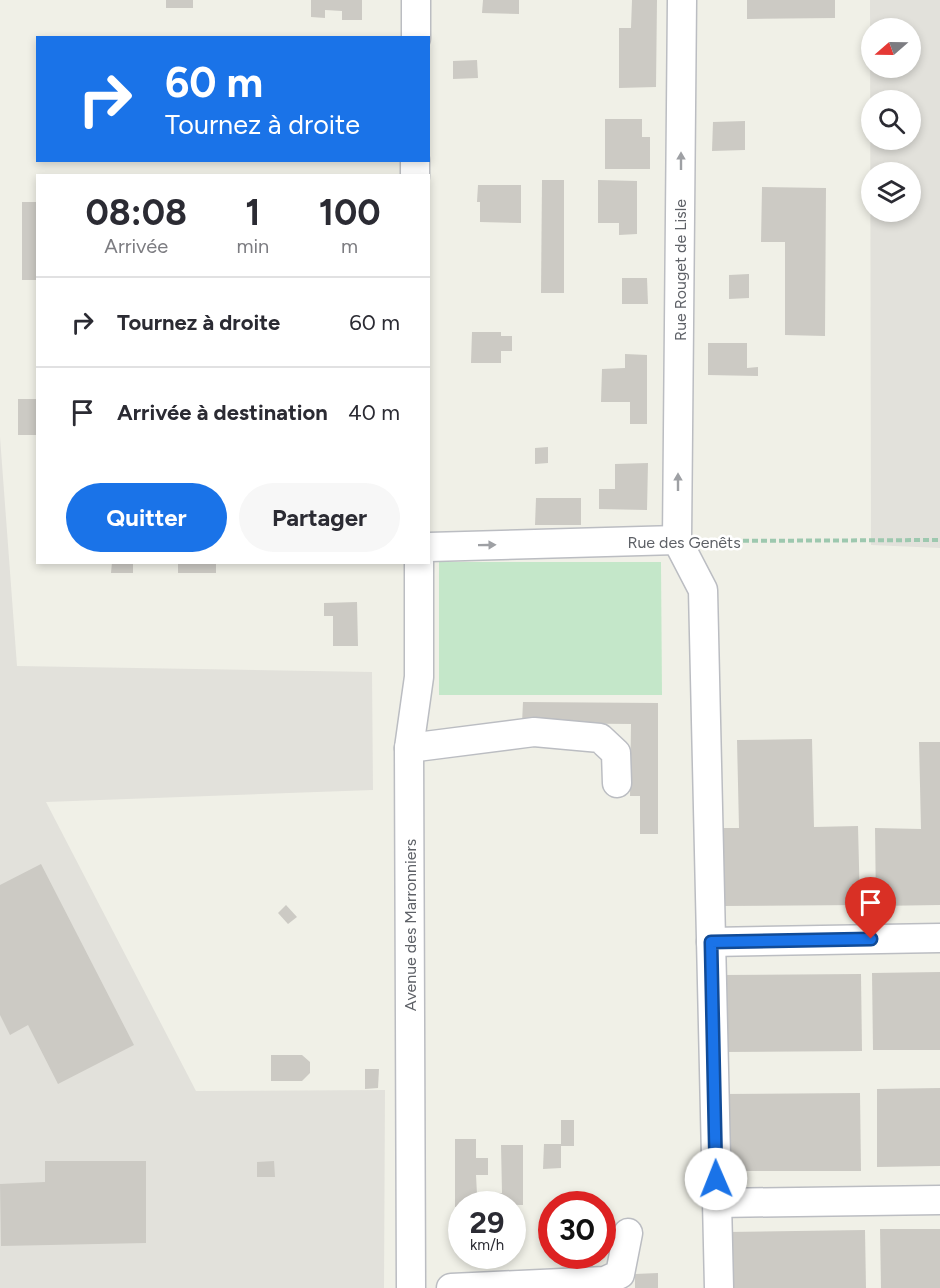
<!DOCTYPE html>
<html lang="fr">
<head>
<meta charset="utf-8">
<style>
	body { margin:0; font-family:Figtree,sans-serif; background:#f7f7f7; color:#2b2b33; height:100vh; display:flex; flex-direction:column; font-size:22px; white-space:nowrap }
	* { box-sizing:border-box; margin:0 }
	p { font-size:20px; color:#7c7c81 }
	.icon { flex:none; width:33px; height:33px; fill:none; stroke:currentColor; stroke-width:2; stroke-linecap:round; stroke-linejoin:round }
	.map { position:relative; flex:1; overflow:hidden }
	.drawer { position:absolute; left:36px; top:174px; width:394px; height:390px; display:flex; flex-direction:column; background:#fff; border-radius:0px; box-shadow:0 3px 9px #0003 }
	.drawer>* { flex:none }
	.banner { position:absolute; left:36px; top:36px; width:394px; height:126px; border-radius:0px; box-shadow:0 3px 9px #0003; background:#1a73e8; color:#fff; overflow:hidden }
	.needle { width:39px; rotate:250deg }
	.controls { position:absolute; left:861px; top:18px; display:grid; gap:12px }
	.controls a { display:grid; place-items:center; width:60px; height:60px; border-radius:50%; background:#fff; box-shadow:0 3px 9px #0003; font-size:30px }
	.speed { position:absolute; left:448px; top:1191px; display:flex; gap:12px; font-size:30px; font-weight:700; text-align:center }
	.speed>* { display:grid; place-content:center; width:78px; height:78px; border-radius:50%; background:#fff; box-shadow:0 3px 9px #0003; line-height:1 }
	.speed small { font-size:15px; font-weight:400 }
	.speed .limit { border:9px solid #d22; background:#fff; color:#111 }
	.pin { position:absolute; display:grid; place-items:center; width:51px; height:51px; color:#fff; margin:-62px -26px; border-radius:50% 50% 50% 0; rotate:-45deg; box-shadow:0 0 6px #0007 }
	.pin .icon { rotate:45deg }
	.me { position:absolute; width:66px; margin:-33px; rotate:359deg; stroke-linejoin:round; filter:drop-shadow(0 0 4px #0008) }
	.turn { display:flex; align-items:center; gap:21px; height:126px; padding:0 30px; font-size:27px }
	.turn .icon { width:78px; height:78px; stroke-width:2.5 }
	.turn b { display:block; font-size:42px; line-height:51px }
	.eta { display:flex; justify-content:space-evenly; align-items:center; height:102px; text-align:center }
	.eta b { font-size:36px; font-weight:700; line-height:42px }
	.primary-button { display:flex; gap:12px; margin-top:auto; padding:12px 30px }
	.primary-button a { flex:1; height:69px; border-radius:36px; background:#1a73e8; color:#fff; font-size:24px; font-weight:700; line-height:69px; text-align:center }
	.primary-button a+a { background:#f7f7f7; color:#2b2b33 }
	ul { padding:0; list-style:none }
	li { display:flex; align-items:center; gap:18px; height:90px; padding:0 30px; border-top:2px solid #e1e1e2 }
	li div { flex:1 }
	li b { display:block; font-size:22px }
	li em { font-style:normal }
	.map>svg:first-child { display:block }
	.industrial { fill:#e2e1db; fill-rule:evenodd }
	.green { fill:#c4e7c9 }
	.building { fill:#cccac4 }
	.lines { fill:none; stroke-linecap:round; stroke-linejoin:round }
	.minor-casing { stroke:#bbbdc2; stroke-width:31 }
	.path { stroke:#9dc8af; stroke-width:4; stroke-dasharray:6 3; stroke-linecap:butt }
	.minor { stroke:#fff; stroke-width:28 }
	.oneway { fill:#9ea0a4 }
	.route-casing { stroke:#114b97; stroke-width:15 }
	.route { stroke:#1a73e8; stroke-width:10 }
	.labels { text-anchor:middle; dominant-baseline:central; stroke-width:5; stroke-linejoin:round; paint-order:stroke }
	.street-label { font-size:16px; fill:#5e6167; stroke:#fff }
</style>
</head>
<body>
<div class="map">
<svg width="940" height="1288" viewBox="0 0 940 1288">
	<rect width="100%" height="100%" fill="#f0f0e7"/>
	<g class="industrial">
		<path d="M 870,0 L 940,0 L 940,548 L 871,545 ZM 872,28 L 910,28 L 910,68 L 872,68 ZM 872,100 L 910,100 L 910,140 L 872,140 ZM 872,172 L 910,172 L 910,212 L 872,212 Z"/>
		<polygon points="0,437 17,666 372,672 373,790 46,802 196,1091 385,1090 384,1288 0,1288"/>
	</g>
	<polygon class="green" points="439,562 661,562 662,695 439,695"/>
	<g class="building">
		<rect x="166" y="0" width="27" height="8"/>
		<polygon points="311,0 362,0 362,20 342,20 342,11 325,10 325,18 311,17"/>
		<polygon points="483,0 519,0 519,14 482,13"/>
		<polygon points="632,0 657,0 656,87 619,88 619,28 631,28"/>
		<polygon points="747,0 835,0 835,18 747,19"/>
		<polygon points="477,60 478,78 453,79 453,61"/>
		<polygon points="605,119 642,119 642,137 650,137 650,169 605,169"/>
		<polygon points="745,121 745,150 712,151 713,122"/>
		<polygon points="542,180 564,180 564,293 541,293"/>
		<polygon points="598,180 637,181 637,234 619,235 619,223 598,223"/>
		<polygon points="478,185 521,185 521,223 480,222 480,202 477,202"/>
		<polygon points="762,187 826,188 825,336 785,335 785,242 761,242"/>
		<rect x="22" y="202" width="16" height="78"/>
		<polygon points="749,274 749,298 729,299 729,275"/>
		<polygon points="622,278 647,278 648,304 622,304"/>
		<polygon points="472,332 501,332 501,336 512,336 512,351 501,351 501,363 471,363"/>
		<polygon points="708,343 747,343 747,368 758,367 758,376 708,375"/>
		<polygon points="625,354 647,355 647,424 630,424 630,402 601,402 602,369 625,368"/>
		<rect x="18" y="399" width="19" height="36"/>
		<polygon points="548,447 548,463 535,464 535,448"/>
		<polygon points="648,463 647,510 599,509 599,489 615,489 615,464"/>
		<polygon points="536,498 581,498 581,525 535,525"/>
		<polygon points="112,562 133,562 133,573 111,573"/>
		<rect x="178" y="562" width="38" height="11"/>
		<polygon points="357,602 358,646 333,646 333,616 324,616 324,603"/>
		<polygon points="523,702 658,703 658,834 640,834 640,796 630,796 631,724 522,723"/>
		<polygon points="812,739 814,827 858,826 860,905 721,906 720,828 739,828 737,740"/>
		<polygon points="919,742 940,742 940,905 876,906 875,828 921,829"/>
		<polygon points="41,864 134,1045 58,1084 28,1025 10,1035 0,1015 0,885"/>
		<polygon points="286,905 297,917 288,924 278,913"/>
		<polygon points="940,972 940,1050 873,1050 872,973"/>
		<polygon points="861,974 862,1051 724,1052 723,975"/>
		<polygon points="271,1055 302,1055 310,1062 310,1073 302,1081 271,1081"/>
		<polygon points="365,1069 379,1069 378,1088 365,1089"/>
		<polygon points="940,1088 940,1166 877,1167 877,1089"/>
		<polygon points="860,1093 861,1171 723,1171 722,1094"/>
		<rect x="561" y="1120" width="13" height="26"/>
		<polygon points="455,1139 476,1139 476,1158 488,1158 488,1175 476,1175 477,1194 502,1193 501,1145 523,1145 523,1205 462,1204 462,1207 455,1207"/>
		<polygon points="544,1144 561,1144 561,1168 543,1169"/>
		<polygon points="45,1161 146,1161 146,1243 1,1246 0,1184 45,1182"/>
		<polygon points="274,1161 275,1177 257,1177 257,1162"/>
		<polygon points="880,1229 940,1229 940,1288 881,1288"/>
		<polygon points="865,1230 866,1288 727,1288 727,1232"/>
		<polygon points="658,1273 658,1288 635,1288 635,1274"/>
	</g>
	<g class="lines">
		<g class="minor-casing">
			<g id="minor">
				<polyline points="682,0 677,540 703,590 719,1288"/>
				<polyline points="416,38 416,0"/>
				<polyline points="415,176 415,160"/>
				<polyline points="429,547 677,540"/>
				<polyline points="409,748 534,732 600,738 616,753 617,783"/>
				<polyline points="711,942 940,938"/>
				<polyline points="717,1203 940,1200"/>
				<polyline points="411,1288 409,748 419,677 419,562"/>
				<polyline points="451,1288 605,1281 620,1274 628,1233"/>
			</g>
		</g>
		<polyline class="path" points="707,541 940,540"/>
		<use href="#minor" class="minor"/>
	</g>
	<defs><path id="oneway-solid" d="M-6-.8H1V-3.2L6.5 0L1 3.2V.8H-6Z" transform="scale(1.5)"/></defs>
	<g class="oneway">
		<use href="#oneway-solid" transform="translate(681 161) rotate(-90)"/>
		<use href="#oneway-solid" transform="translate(678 482) rotate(-90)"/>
		<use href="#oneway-solid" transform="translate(487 545) rotate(-1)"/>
	</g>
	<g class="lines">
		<g class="route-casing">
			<polyline id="route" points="716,1179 711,942 871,939"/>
		</g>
		<use href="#route" class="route"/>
	</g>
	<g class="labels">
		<g class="street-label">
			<text transform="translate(680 270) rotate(-90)">Rue Rouget de Lisle</text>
			<text x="684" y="542">Rue des Genêts</text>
			<text transform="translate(410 925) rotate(-90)">Avenue des Marronniers</text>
		</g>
	</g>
</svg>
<div class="controls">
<a><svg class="needle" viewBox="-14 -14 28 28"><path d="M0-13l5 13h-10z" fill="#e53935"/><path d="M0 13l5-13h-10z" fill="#7c7c81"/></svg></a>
<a><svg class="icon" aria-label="search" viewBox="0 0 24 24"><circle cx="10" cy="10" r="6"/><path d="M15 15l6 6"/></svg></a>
<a><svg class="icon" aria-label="layers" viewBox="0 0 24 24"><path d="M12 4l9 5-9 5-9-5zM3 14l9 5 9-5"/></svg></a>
</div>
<div class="speed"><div>29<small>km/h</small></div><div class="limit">30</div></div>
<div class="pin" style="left:871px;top:939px;background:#d93025"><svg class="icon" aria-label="arrive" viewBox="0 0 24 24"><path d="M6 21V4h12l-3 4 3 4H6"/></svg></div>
<svg class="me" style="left:716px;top:1179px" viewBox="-20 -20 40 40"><circle r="19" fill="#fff"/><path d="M0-13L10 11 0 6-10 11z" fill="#1a73e8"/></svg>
<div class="banner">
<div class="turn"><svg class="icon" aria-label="right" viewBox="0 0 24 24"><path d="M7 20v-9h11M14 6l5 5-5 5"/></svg><div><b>60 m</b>Tournez à droite</div></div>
</div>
<section class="drawer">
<div class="eta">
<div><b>08:08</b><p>Arrivée</p></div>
<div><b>1</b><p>min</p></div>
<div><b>100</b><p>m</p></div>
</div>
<ul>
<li><svg class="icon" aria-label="right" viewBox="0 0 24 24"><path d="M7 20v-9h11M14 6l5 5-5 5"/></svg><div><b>Tournez à droite</b></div><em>60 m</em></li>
<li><svg class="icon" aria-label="arrive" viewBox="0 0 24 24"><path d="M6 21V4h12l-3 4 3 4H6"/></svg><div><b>Arrivée à destination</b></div><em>40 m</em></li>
</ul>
<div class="primary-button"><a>Quitter</a><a>Partager</a></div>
</section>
</div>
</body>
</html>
